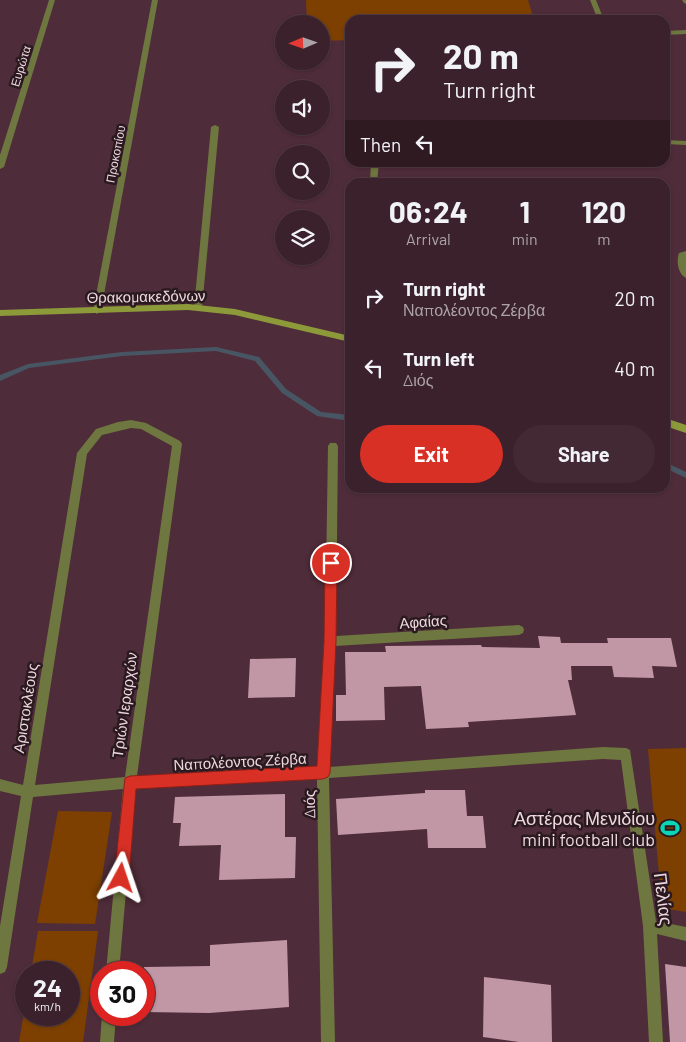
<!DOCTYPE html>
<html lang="en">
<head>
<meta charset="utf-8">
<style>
	body { margin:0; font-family:Barlow,sans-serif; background:#422933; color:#f1f3f6; height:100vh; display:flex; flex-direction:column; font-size:19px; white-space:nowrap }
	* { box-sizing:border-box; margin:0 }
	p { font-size:16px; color:#aca3a9 }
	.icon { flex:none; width:28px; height:28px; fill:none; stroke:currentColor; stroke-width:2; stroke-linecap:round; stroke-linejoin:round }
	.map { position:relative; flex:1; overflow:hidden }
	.side { position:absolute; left:345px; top:178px; width:325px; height:315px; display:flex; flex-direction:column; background:#3b212b; border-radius:15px; box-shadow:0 1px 4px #0004,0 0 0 1px #543e47 }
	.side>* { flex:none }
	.guide { position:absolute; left:345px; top:15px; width:325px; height:152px; border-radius:15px; box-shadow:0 1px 4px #0004,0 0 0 1px #543e47; background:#3b212b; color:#f1f3f6; overflow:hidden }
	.needle { width:32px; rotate:268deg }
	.controls { position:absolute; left:275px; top:15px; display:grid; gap:10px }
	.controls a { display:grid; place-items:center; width:55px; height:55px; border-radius:50%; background:#3b212b; box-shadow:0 1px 4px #0004,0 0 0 1px #543e47; font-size:25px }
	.speed { position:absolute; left:15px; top:961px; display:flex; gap:10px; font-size:25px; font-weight:700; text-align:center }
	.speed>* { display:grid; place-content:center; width:65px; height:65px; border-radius:50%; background:#3b212b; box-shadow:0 1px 4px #0004,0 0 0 1px #543e47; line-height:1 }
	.speed small { font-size:12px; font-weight:400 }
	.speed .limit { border:8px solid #d22; background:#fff; color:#111 }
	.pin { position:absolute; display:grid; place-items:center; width:42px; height:42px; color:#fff; margin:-21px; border:2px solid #fff; border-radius:50%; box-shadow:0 1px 5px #0007 }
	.me { position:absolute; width:55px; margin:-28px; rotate:5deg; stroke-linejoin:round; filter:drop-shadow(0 0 4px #0008) }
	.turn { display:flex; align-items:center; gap:18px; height:105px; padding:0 15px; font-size:22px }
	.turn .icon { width:65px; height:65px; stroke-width:2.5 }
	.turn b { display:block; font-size:35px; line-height:42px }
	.then { display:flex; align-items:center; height:48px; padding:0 15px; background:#0003; gap:10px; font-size:19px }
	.eta { display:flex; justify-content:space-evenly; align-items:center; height:85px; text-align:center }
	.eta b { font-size:30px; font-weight:700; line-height:35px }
	.button { display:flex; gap:10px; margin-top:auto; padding:10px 15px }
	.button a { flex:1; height:58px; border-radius:30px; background:#d93025; color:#fff; font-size:20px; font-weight:700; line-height:58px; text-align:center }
	.button a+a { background:#422933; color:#f1f3f6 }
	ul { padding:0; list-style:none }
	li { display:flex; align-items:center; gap:15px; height:70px; padding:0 15px }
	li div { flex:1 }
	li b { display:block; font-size:19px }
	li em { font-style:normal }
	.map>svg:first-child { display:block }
	.green { fill:#7d4000 }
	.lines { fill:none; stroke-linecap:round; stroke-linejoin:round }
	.stream { fill:#485664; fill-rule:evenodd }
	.building { fill:#c196a5 }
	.service { fill:#6e773f; fill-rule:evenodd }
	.minor { fill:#6e773f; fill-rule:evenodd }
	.secondary { fill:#8c9a3a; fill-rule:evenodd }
	.route { fill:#d93025; stroke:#8d1f18 }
	.labels { text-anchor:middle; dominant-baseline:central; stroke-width:5; stroke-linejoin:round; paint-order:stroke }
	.far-street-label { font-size:12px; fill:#eed7de; stroke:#2a1a20 }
	.street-label { font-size:15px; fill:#eed7de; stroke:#2a1a20 }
	.near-poi-label { font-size:18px; fill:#eed7de; stroke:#2a1a20; text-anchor:end }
	.near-street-label { font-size:18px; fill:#eed7de; stroke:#2a1a20 }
</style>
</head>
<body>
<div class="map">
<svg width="686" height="1042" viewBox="0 0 686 1042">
	<rect width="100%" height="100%" fill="#4f2c39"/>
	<g class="green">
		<polygon points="306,0 528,0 534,20 350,20 350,40 321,41 321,24 307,24"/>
		<polygon points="686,748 686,912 662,908 648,749"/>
		<polygon points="58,811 112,812 95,924 37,923"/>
		<polygon points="38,931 98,931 83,1042 19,1042 26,1001 26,1015 69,1015 69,972 31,972"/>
	</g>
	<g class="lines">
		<g class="stream">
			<polygon points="216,347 259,357 286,389 321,412 350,415 350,421 317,416 282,393 255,361 216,351 122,356 29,368 0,381 0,375 28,364 122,352"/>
			<polygon points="665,462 686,472 686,478 665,468"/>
		</g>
	</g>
	<g class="building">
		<polygon points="538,636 560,637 561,643 608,643 607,638 671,638 677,667 652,666 654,678 614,677 612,666 571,666 572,680 568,680 576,715 468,722 469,727 426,729 421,686 384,687 385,720 336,721 336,695 346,695 345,652 386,652 385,646 481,645 482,647 540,648"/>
		<polygon points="296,658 295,697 248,698 250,659"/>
		<polygon points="425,790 465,790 467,816 483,816 486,848 428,848 427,829 338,835 336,799 425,793"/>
		<polygon points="285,794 285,837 296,837 295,878 219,880 221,845 179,846 181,823 173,823 175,797"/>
		<polygon points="287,940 289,1007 209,1013 144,1012 144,967 210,966 210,945"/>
		<polygon points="665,964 686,967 686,1042 670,1042"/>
		<polygon points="484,977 551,985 552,1042 519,1042 483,1037"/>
	</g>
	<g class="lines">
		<polygon class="service" points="215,125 219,127 202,308 198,311 194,308 211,127"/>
		<g class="minor">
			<polygon points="49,0 55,0 4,167 0,169 0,155"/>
			<polygon points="152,0 158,0 101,311 97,314 93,311"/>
			<polygon points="590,0 596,0 604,20 598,20"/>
			<polygon points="682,0 686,0 686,4 684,3"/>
			<polygon points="686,30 686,34 665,35 665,31"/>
			<polygon points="665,140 686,141 686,145 665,144"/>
			<polygon points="371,162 379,162 377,182 370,182"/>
			<path d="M 686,251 L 686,278 C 678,274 676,261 679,253 Z"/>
			<path d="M 131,420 L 146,423 L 180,441 L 182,444 L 137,776 L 317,767 L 325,641 L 328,446 L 330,443 L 336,443 L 338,446 L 336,636 L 519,625 L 523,627 L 524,630 L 523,633 L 519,635 L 335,646 L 329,767 L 603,747 L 626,748 L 630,750 L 656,921 L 686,927 L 686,941 L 657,934 L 663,1042 L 649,1042 L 643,926 L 621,760 L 603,759 L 329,778 L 335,1042 L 321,1042 L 317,779 L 135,788 L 119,972 L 106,972 L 123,789 L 33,797 L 7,967 L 5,972 L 0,974 L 0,926 L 21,796 L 0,791 L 0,779 L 23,785 L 77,453 L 96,429 L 118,422 ZM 131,428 L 141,429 L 172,446 L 125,777 L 35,785 L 87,454 L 102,435 Z"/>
			<polygon points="102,1015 116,1015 114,1042 100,1042"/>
		</g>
		<g class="secondary">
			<polygon points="188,304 235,309 350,336 350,342 235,315 188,310 0,316 0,310"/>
			<polygon points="665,418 686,425 686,433 665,426"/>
		</g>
	</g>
	<polygon class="route" points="331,558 335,560 337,563 336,641 330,773 328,777 323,779 136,789 129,878 126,883 121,885 116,883 114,878 125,778 130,776 317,766 324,641 325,563 327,560"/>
	<defs>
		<g id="stadium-bare" transform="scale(1.5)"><path d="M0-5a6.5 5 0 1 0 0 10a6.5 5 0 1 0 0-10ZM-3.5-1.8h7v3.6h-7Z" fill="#0ad5b5" stroke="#2a1a20" stroke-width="2.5" paint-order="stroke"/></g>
	</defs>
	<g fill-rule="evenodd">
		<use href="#stadium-bare" x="670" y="828"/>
	</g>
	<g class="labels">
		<g class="far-street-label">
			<text transform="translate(20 66) rotate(-73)">Ευρώτα</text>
			<text transform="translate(115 154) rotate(-79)">Προκοπίου</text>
		</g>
		<g class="street-label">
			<text transform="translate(146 296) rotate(-1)">Θρακομακεδόνων</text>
			<text transform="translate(423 621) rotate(-4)">Αφαίας</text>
			<text transform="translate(124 705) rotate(-82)">Τριών Ιεραρχών</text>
			<text transform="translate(25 708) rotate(-81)">Αριστοκλέους</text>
			<text transform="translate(240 761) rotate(-3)">Ναπολέοντος Ζέρβα</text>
			<text transform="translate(309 804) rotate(-91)">Διός</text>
		</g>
		<g class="near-poi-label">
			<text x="655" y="818">Αστέρας Μενιδίου<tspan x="655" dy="21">mini football club</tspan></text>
		</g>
		<g class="near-street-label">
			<text transform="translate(664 899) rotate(83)">Πελίας</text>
		</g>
	</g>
</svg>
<div class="controls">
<a><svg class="needle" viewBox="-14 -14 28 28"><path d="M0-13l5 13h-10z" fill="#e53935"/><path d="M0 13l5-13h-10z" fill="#aca3a9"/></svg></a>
<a><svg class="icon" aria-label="sound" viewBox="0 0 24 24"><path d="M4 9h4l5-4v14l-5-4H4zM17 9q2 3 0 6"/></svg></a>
<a><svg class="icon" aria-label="search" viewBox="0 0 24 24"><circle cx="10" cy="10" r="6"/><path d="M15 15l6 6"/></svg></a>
<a><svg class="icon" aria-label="layers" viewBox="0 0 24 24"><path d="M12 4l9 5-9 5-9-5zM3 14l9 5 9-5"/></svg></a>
</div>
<div class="speed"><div>24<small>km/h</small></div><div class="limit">30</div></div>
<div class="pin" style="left:331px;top:563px;background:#d93025"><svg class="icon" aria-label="arrive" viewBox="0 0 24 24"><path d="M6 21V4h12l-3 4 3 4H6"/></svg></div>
<svg class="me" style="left:121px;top:878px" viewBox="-20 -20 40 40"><path d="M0-17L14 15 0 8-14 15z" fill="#d93025" stroke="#fff" stroke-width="4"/></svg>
<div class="guide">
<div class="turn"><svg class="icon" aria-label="right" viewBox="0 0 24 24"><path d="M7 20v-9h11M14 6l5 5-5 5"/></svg><div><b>20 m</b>Turn right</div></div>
<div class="then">Then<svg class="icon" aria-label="left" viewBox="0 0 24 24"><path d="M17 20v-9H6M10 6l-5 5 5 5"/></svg></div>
</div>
<section class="side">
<div class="eta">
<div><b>06:24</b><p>Arrival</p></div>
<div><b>1</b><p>min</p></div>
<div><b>120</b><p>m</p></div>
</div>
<ul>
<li><svg class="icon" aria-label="right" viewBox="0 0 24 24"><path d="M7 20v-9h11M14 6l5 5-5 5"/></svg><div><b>Turn right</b><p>Ναπολέοντος Ζέρβα</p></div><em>20 m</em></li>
<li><svg class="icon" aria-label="left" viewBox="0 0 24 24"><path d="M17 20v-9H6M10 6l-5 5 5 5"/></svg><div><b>Turn left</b><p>Διός</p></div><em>40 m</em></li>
</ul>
<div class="button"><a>Exit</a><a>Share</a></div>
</section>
</div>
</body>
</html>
